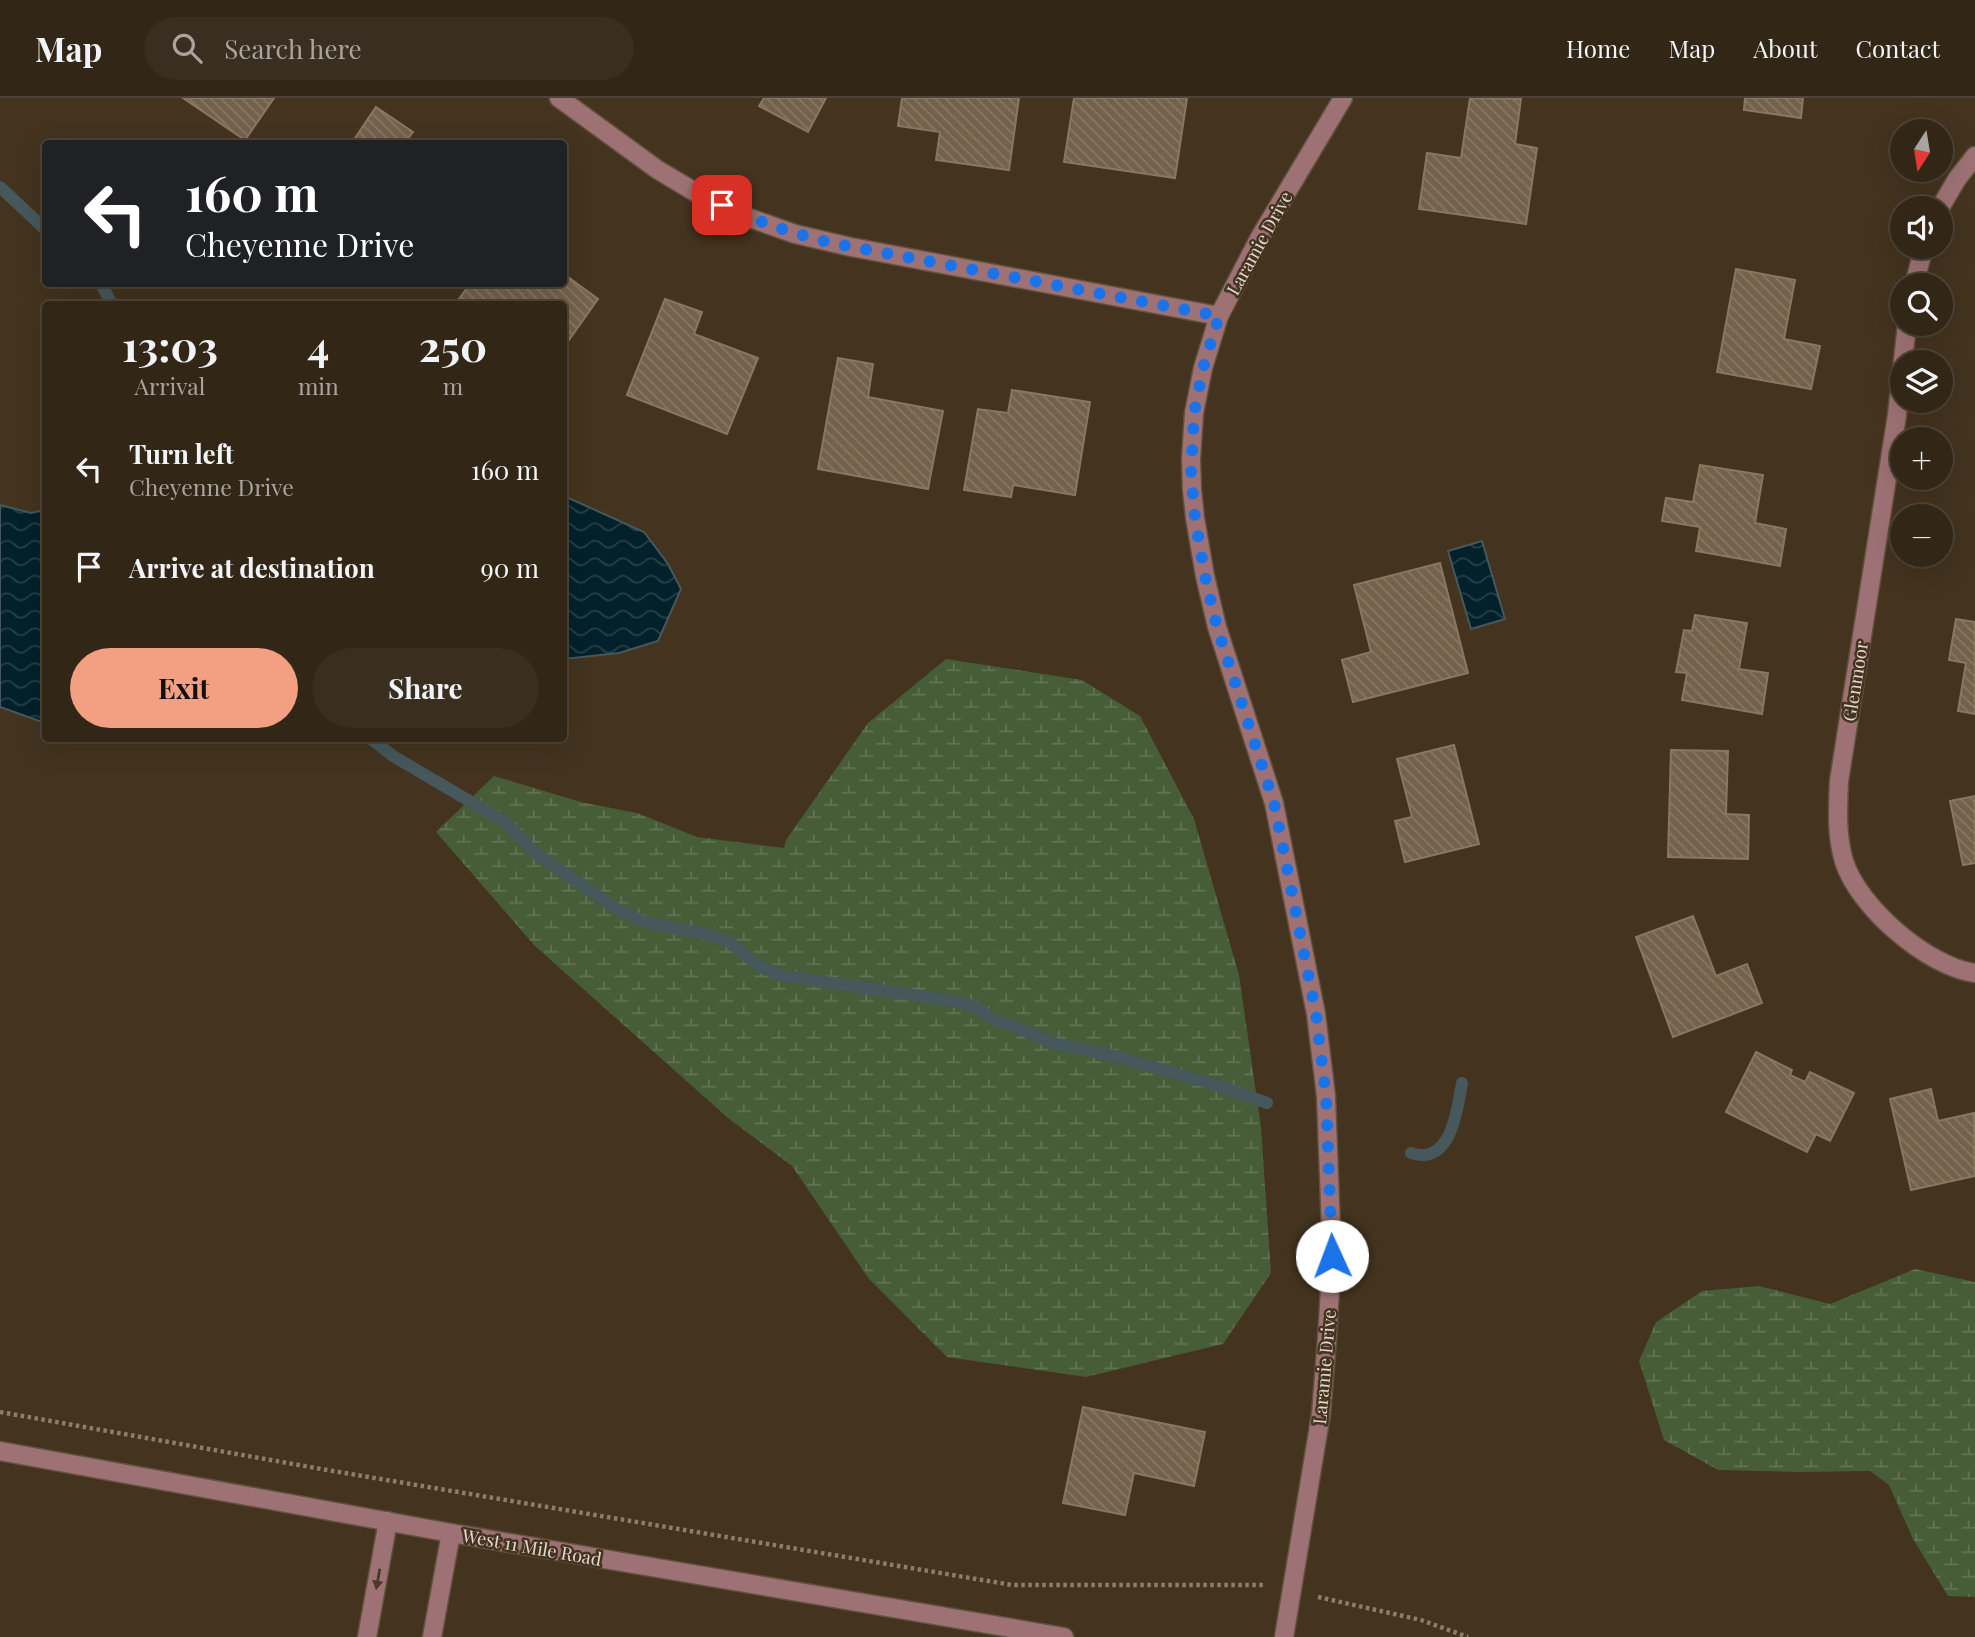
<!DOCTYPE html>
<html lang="en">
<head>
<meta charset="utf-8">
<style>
	body { margin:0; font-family:"Playfair Display",serif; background:#3a2e20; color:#f1f3f6; height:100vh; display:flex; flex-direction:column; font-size:26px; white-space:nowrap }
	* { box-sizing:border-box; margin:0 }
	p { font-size:23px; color:#a8a5a1 }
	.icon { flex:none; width:38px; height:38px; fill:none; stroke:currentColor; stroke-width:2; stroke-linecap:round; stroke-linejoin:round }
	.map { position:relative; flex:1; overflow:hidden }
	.drawer { position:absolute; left:42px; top:203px; width:525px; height:441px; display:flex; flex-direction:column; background:#322617; border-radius:7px; box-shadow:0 7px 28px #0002,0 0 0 2px #4d4336 }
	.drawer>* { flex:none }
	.banner { position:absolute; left:42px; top:42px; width:525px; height:147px; border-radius:7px; box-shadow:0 7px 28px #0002,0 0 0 2px #4d4336; background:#202124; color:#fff; overflow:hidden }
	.needle { width:46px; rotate:192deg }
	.buttons { position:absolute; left:1890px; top:21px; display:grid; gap:14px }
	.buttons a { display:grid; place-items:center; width:63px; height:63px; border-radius:50%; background:#322617; box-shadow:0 7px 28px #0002,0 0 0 2px #4d4336; font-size:35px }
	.pin { position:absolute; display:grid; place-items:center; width:60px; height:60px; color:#fff; margin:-30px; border-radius:14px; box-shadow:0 4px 10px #0006 }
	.me { position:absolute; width:77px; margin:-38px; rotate:358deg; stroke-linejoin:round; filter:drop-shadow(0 0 5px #0008) }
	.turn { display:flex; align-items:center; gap:24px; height:147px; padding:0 28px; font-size:32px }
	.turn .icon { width:91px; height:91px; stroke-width:2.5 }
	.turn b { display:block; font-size:49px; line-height:60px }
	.eta { display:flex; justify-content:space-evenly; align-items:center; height:119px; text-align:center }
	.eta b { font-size:42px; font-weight:700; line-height:49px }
	.action { display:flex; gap:14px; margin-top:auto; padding:14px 28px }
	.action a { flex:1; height:80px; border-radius:42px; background:#f2a081; color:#111; font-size:28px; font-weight:700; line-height:80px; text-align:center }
	.action a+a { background:#3a2e20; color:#f1f3f6 }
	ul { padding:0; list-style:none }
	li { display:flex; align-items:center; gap:21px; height:98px; padding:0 28px }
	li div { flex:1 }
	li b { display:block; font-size:26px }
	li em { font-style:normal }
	header { display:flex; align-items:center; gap:42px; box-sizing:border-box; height:98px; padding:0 35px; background:#322617; border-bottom:2px solid #4d4336 }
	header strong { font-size:33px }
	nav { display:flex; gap:38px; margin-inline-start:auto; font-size:24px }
	.search { width:490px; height:63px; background:#3a2e20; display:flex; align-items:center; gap:18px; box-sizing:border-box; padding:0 24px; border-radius:38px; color:#a8a5a1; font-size:26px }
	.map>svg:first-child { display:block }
	.wetland { fill:url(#wetland-marsh) }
	.water { fill:url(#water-waves); stroke:#46585b; stroke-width:2 }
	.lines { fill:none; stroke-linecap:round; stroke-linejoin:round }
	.stream { stroke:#46585b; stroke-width:12 }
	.building { fill:url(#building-back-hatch); stroke:#897761; stroke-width:2 }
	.minor-casing { stroke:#60513e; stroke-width:21 }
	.path { stroke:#8c7e6e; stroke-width:4.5; stroke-dasharray:3.5 3.5; stroke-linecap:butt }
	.minor { stroke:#9e7274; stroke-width:18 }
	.oneway { fill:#4c3928 }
	.route { stroke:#1a73e8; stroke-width:12; stroke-dasharray:0 21.6 }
	.labels { text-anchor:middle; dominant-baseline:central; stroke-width:5; stroke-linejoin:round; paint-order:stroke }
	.street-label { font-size:18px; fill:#e3d8cd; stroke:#43331f }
</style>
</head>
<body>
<header>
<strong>Map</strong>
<div class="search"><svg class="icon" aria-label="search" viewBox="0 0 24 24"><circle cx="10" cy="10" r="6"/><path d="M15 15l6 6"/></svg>Search here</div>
<nav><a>Home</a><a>Map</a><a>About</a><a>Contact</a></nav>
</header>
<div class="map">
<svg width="1975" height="1539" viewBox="0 0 1975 1539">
	<defs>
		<pattern id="wetland-marsh" width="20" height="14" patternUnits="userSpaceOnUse" patternTransform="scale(1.75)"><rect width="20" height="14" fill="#465d38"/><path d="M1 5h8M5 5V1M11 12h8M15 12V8" fill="none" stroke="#617454"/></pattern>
		<pattern id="water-waves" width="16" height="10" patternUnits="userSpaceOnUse" patternTransform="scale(1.75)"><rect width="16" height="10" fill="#02212a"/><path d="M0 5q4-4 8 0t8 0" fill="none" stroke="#274048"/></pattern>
		<pattern id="building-back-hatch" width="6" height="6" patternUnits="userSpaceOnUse" patternTransform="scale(1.75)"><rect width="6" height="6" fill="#73614c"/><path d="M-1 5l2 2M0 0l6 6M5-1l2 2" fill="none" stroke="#877765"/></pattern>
	</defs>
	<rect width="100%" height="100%" fill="#43331f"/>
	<g class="wetland">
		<polygon points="946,561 1082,582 1140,618 1194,721 1239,877 1261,1029 1271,1175 1223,1246 1086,1279 947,1259 869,1181 792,1068 728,1020 535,848 436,734 494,678 581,704 637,715 697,739 784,750 786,742 868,625"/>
		<polygon points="1915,1171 1975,1184 1975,1499 1948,1498 1913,1441 1889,1387 1870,1373 1802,1374 1718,1372 1664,1342 1639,1263 1656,1224 1702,1193 1759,1188 1830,1206"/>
	</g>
	<g class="water">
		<polygon points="564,398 644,434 668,466 681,491 658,543 619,555 564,561"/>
		<polygon points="0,407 31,415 45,412 45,625 0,609"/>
		<polygon points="1482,443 1505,521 1471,531 1448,453"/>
	</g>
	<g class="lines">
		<g class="stream">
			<polyline points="0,89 46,132"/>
			<polyline points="101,186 112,206"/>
			<polyline points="370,640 393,658 505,724 534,754 617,811 644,824 705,836 728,843 757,867 779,877 952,903 974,908 994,922 1011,927 1052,945 1110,957 1216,987 1267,1005"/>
			<path d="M 1411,1055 C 1415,1056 1418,1057 1422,1057 C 1453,1057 1458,1007 1462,985"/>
		</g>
	</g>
	<g class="building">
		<polygon points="183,0 274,0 245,42"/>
		<polygon points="764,0 826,0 808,34 759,8"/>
		<polygon points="902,0 1019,0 1009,72 936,62 940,34 898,28"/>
		<polygon points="1074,0 1187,0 1175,80 1064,64"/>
		<polygon points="1470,0 1521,1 1515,46 1537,50 1526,126 1419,111 1427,55 1461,60"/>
		<polygon points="1745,0 1803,0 1801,20 1744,12"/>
		<polygon points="376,9 413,34 404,46 351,46"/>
		<polygon points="1736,171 1795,182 1784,241 1820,248 1811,291 1717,274"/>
		<polygon points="564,176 598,201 564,249 564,206 459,206 456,205 470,186 564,186"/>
		<polygon points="665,201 702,214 694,236 758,260 727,336 627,297"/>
		<polygon points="838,260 873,266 868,299 943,313 928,391 818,371"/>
		<polygon points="1012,292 1090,304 1075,397 1013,387 1011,399 964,392 978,311 1008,315"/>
		<polygon points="1700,367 1763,377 1755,425 1786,431 1780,468 1696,453 1700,429 1662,423 1666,400 1693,404"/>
		<polygon points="1440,465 1468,575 1353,604 1342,562 1371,554 1354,487"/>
		<polygon points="1695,517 1747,525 1739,571 1768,575 1762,616 1682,602 1687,575 1676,574 1684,532 1692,533"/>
		<polygon points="1956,521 1975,524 1975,616 1958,613 1966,565 1949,562"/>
		<polygon points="1454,647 1479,746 1405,764 1395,723 1412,719 1397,661"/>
		<polygon points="1671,652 1728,653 1726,716 1749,717 1748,761 1668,759"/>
		<polygon points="1975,698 1975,765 1963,767 1950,703"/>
		<polygon points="1693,818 1716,878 1747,866 1762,905 1673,939 1636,839"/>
		<polygon points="1756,954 1792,972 1790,977 1805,984 1810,974 1854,995 1830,1043 1816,1036 1807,1054 1726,1014"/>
		<polygon points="1931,991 1938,1023 1974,1015 1975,1078 1911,1092 1890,1001"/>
		<polygon points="1083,1309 1205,1334 1194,1388 1134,1375 1125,1417 1063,1405"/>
	</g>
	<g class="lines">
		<g class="minor-casing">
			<g id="minor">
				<polyline points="559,0 658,72 700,97 744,118 795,136 851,149 1219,218"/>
				<polyline points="1940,110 1957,81 1975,58"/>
				<polyline points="1914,187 1924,149"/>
				<path d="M 1907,226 L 1897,317 L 1839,683 C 1838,709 1836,737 1844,763 C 1858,809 1928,869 1975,875"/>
				<polyline points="0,1353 451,1435 1064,1539"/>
				<polyline points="367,1539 388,1423"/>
				<polyline points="432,1539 451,1435"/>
				<polyline points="1284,1539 1321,1316 1327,1241 1332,1158 1326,998 1316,916 1274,705 1217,529 1205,478 1195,420 1192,392 1191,361 1194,315 1203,270 1219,218 1260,139 1343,0"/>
			</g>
		</g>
		<g class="path">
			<polyline points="0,1314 327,1372 1012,1487 1265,1487"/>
			<polyline points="1318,1499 1421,1522 1468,1539"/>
		</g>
		<use href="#minor" class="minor"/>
	</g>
	<defs><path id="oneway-solid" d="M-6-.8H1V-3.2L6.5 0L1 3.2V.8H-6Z" transform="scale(1.75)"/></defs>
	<use class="oneway" href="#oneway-solid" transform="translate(378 1481) rotate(100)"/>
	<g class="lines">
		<path class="route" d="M 722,107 C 758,124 794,136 832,145 L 1219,218 L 1203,270 L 1194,315 L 1191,376 L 1195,420 L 1205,478 L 1217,529 L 1274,705 L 1316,916 L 1326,998 L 1332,1158"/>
	</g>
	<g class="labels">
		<g class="street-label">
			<text transform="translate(1259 145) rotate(-61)">Laramie Drive</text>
			<text transform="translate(1855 583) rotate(-81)">Glenmoor</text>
			<text transform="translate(1324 1269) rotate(-85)">Laramie Drive</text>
			<text transform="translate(532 1449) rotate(10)">West 11 Mile Road</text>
		</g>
	</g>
</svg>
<div class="buttons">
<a><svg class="needle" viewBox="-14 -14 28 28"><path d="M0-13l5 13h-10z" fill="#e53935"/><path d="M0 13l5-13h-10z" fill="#a8a5a1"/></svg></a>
<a><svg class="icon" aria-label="sound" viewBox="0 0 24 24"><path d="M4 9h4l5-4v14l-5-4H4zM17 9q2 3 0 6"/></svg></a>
<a><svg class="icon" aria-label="search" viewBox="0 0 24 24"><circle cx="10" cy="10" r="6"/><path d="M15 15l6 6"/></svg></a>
<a><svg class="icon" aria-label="layers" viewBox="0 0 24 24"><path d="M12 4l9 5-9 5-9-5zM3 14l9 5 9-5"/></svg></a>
<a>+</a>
<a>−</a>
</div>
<div class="pin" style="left:722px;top:107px;background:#d93025"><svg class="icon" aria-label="arrive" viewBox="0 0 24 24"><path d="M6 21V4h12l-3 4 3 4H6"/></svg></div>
<svg class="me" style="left:1332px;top:1158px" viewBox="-20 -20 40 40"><circle r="19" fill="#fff"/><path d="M0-13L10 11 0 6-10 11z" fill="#1a73e8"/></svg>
<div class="banner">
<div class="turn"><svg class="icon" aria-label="left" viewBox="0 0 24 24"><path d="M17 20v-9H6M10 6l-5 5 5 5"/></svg><div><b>160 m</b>Cheyenne Drive</div></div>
</div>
<section class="drawer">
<div class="eta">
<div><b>13:03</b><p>Arrival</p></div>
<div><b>4</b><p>min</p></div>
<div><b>250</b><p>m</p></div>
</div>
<ul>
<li><svg class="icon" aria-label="left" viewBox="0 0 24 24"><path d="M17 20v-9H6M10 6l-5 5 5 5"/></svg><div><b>Turn left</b><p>Cheyenne Drive</p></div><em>160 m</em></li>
<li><svg class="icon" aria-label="arrive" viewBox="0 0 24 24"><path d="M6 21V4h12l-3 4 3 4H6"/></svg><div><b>Arrive at destination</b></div><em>90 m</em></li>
</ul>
<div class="action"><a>Exit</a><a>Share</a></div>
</section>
</div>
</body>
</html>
